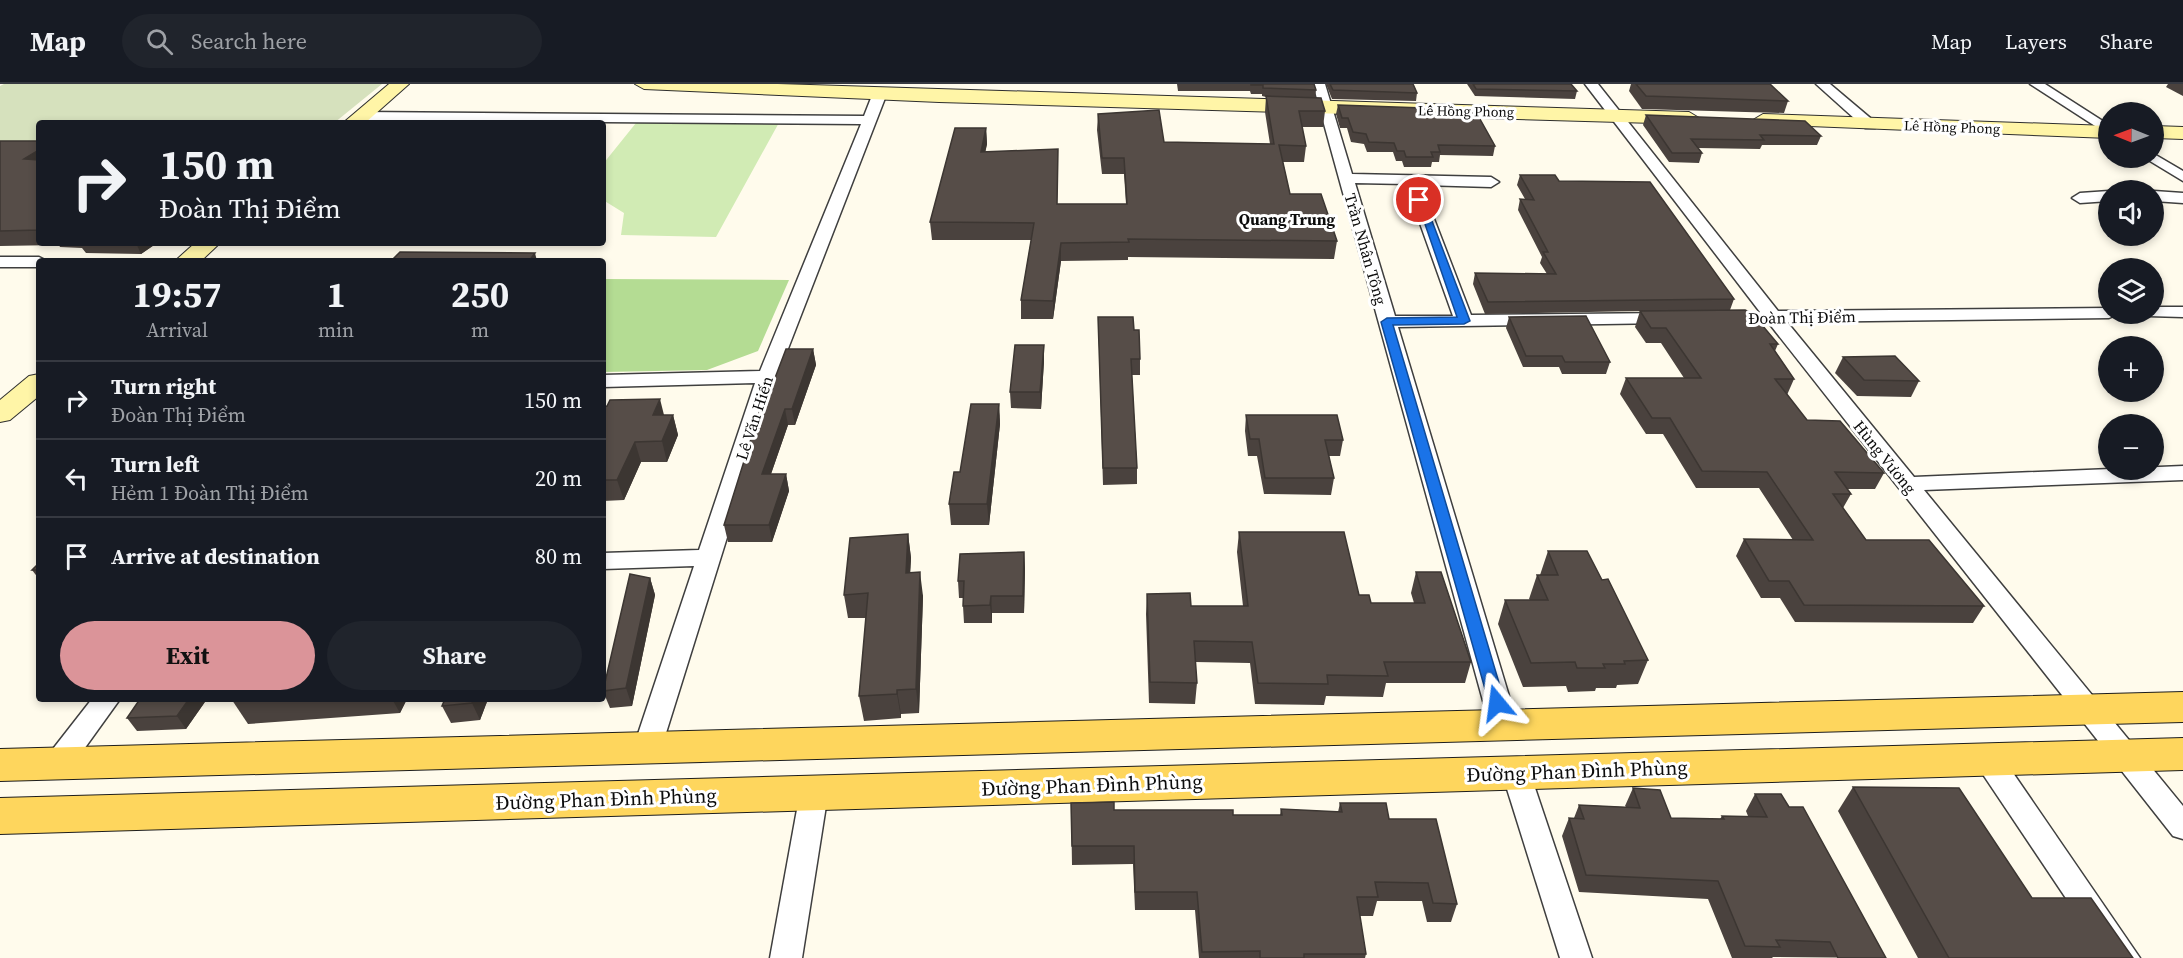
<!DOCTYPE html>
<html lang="en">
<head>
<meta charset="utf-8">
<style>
	body { margin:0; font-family:"Source Serif 4",serif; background:#20242c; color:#f1f3f6; height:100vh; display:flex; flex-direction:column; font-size:22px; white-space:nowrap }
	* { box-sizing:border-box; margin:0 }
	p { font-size:20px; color:#9ea1a6 }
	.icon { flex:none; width:33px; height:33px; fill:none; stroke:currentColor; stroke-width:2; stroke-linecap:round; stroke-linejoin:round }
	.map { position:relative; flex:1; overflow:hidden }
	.sheet { position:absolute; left:36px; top:174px; width:570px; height:444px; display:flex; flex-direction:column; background:#171b24; border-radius:6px; box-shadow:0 3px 9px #0003 }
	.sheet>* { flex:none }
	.top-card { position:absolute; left:36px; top:36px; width:570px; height:126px; border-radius:6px; box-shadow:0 3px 9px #0003; background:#171b24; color:#f1f3f6; overflow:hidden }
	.needle { width:39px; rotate:271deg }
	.tools { position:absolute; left:2098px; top:18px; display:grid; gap:12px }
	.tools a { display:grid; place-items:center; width:66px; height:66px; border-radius:50%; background:#171b24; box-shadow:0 3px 9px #0003; font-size:30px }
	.pin { position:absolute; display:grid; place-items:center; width:51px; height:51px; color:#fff; margin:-26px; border:3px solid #fff; border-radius:50%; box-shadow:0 2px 6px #0007 }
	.me { position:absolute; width:66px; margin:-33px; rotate:344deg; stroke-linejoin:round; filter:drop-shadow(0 0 4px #0008) }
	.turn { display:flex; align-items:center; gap:21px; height:126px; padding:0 24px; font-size:27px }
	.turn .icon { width:78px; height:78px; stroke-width:2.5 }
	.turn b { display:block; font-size:42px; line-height:51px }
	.eta { display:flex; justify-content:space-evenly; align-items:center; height:102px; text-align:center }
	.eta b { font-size:36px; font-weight:700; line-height:42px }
	.primary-button { display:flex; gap:12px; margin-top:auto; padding:12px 24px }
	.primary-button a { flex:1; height:69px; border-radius:36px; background:#db9499; color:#111; font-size:24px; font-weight:700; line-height:69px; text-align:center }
	.primary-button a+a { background:#20242c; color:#f1f3f6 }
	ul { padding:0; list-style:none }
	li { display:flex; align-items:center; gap:18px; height:78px; padding:0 24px; border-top:2px solid #363941 }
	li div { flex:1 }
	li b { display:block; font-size:22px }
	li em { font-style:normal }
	header { display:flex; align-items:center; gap:36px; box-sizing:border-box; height:84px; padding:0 30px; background:#171b24; border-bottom:2px solid #363941 }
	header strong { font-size:28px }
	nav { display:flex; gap:33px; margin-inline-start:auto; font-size:21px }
	.search { width:420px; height:54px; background:#20242c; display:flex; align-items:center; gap:15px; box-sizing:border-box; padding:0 21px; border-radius:33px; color:#9ea1a6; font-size:22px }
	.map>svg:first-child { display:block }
	.green { fill:#d1ebb4 }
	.forest { fill:#b4dc93 }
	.cemetery { fill:#d6e1bd }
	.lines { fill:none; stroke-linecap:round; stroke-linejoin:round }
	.street-casing { stroke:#3f3f3f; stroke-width:3 }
	.secondary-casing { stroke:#2e2e2e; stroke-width:2 }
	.primary-casing { stroke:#1d1d1d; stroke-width:2 }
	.street { fill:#fff; fill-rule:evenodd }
	.secondary { fill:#fff5a7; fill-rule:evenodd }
	.primary { fill:#fed65d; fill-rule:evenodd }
	.wall { fill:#4a423e }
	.shaded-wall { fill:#3c3632 }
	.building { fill:#564d48; stroke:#3c3632; stroke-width:1.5 }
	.route { fill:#1a73e8; stroke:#114b97; stroke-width:1.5 }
	.labels { text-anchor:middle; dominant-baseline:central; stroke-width:6; stroke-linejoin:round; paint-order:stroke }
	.far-street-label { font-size:14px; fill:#0c0c0c; stroke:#fff }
	.far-quarter-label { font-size:16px; font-weight:bold; fill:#0c0c0c; stroke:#fff }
	.street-label { font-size:16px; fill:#0c0c0c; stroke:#fff }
	.near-street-label { font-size:20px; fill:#0c0c0c; stroke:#fff }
</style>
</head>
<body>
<header>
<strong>Map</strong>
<div class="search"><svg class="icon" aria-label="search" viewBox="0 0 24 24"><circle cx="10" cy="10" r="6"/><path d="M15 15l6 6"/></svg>Search here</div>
<nav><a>Map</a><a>Layers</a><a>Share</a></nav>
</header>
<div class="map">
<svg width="2183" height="874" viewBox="0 0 2183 874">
	<rect width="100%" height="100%" fill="#fffbec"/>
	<polygon class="green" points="640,34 781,35 716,153 621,151 624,129 603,116 603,80"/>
	<polygon class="forest" points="603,195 789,196 758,267 707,286 603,288"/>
	<polygon class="cemetery" points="4,0 382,0 334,39 39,39 39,60 0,59 0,2"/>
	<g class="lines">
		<g class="street-casing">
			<g id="street">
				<path d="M 1313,0 L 1325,0 L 1352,90 L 1491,93 L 1499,98 L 1491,103 L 1421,101 L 1471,231 L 1667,229 L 1676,234 L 1667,239 L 1398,243 L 1518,642 L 1514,649 L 1504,652 L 1494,649 L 1490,642 ZM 1355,99 L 1406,100 L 1453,232 L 1395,232 Z"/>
				<polygon points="1585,0 1598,0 1778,227 2109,224 2109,230 2118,230 2109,234 1787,238 1914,393 2183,382 2183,396 1924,406 2183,722 2183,755 2173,752 1768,238 1757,237 1754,233 1760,228"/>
				<polygon points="1816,0 1830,0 1875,38 1875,44 1865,44"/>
				<polygon points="2030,0 2045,0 2109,41 2109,51"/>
				<polygon points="880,5 887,9 777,293 661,665 657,673 647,676 637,673 633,665 694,482 603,485 603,469 699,466 755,299 603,303 603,291 760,287 861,40 362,36 355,32 362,28 864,32 873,9"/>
				<polygon points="2154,70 2183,87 2183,97 2145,74 2154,74"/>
				<polygon points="2109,107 2109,117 2080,119 2072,114 2080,109"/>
				<polygon points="2154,107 2183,109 2183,119 2154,117"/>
				<polygon points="0,173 39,173 47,177 39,177 39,183 0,183"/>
				<polygon points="2154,223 2183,223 2183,233 2148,232 2146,230 2154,230"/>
				<polygon points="92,615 120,615 69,686 59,689 49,686 45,678 49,670"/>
				<polygon points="1988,664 1998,667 2140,874 2106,874 1978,683 1974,675 1978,667"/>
				<polygon points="1516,678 1526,681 1530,689 1592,874 1560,874 1502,689 1506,681"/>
				<polygon points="814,697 824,701 828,709 802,874 770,874 800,709 804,701"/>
			</g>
		</g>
		<g class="secondary-casing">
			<g id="secondary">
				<polygon points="389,0 409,0 365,39 343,39"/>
				<polygon points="635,0 778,0 1689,28 1699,34 1689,40 939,18 644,5"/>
				<polygon points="1763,30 2109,42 2109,54 1756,40 1753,36"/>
				<polygon points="2154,42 2183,43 2183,55 2154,54"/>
				<polygon points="195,159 220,159 201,177 175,177"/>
				<polygon points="39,290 39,312 10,336 0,338 0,316 29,292"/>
			</g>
		</g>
		<g class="primary-casing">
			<g id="primary">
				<polygon points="2183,608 2183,638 0,697 0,665"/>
				<polygon points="2183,654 2183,686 0,750 0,714"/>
			</g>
		</g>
		<use href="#street" class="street"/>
		<use href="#secondary" class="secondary"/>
		<use href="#primary" class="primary"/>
	</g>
	<g class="wall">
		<polygon points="1177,0 1314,0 1316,6 1315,14 1325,27 1323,43 1302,43 1306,62 1304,78 1283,78 1290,110 1337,157 1334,175 1128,173 1128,176 1061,177 1053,235 1021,235 1021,216 1031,156 932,156 930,138 986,44 987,60 985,68 1058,65 1057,120 1126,120 1124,90 1102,90 1097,46 1098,30 1164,58 1270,60 1265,28 1266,13 1262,12 1262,10 1251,10 1250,7 1178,7"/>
		<polygon points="1326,0 1413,0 1417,9 1416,17 1332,15"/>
		<polygon points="1467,0 1571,0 1577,7 1575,15 1475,12"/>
		<polygon points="1631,0 1636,0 1788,17 1784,29 1642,25 1629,7"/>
		<polygon points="2168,0 2183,0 2183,12 2166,3"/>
		<polygon points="1338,21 1426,28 1495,62 1493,72 1440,71 1439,78 1432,78 1431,83 1404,83 1402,77 1396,77 1393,68 1367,68 1364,60 1351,58 1347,44 1340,44 1336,30"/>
		<polygon points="1646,31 1821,52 1817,61 1762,61 1760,65 1698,64 1702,69 1699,79 1669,78 1643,41"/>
		<polygon points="0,57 39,57 39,159 157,159 141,170 86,169 82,164 60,163 59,161 0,162"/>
		<polygon points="1520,91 1559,97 1734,215 1730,226 1778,260 1775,267 1794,295 1787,311 1807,336 1884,389 1875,405 1847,405 1851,410 1843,424 1866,456 1984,522 1973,539 1795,538 1780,514 1761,514 1736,472 1744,455 1793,456 1759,404 1696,404 1663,350 1646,350 1620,310 1626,294 1684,294 1661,259 1646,259 1635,243 1640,227 1485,230 1473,200 1475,189 1547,190 1540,179 1542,173 1518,126 1520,115 1525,115 1517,101"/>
		<polygon points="1098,233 1134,246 1140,275 1140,291 1132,291 1137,384 1137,400 1103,401"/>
		<polygon points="1509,233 1610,278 1606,290 1562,290 1559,283 1523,283 1506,244"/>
		<polygon points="1044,261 1044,277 1041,325 1011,324 1010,308"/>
		<polygon points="813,265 816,281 795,341 788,341 771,390 786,390 789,407 772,458 728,458 724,441 764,323"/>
		<polygon points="1843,273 1919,297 1911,313 1857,312 1835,289"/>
		<polygon points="999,320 1000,340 989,441 951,441 949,420 960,388"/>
		<polygon points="603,323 664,331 673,331 678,351 667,378 641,378 624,416 603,417"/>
		<polygon points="1246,331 1343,356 1340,372 1329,372 1334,394 1331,411 1264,410 1257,372 1248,372 1245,347"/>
		<polygon points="1239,448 1359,511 1371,519 1414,519 1411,509 1416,488 1471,578 1465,599 1386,599 1383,613 1326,612 1324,621 1255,620 1250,579 1195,578 1197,599 1195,620 1149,619 1146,530 1147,510 1191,522 1243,522 1237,468"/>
		<polygon points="908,450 911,474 910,488 923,512 919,629 901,630 901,634 864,637 859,612 866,534 848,534 844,511"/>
		<polygon points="1548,467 1602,496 1648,576 1638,600 1617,601 1616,604 1596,604 1595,607 1568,608 1566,602 1523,603 1498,540 1505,516 1530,516 1529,515 1537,491 1540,491"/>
		<polygon points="1024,468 1025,485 1024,529 992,529 992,539 964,539 963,522 963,514 959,514 958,497"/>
		<polygon points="39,479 39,495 32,486"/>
		<polygon points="650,494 655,511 632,622 610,624 603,607"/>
		<polygon points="207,615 186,645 137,647 127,634"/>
		<polygon points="233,615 407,615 400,629 248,640 232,616"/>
		<polygon points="488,615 480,636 451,639 442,622"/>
		<polygon points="1853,703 2032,814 2133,874 1918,874 1838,727"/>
		<polygon points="1633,704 1671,734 1720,735 1722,732 1748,732 1746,727 1755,710 1789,723 1886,874 1773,873 1772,874 1732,874 1708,815 1579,808 1562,752 1569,734 1574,734 1579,721 1626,723 1625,722"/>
		<polygon points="1071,719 1114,726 1233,731 1280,731 1281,725 1338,728 1340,719 1389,735 1457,820 1451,838 1427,838 1422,817 1377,817 1373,832 1360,832 1366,870 1365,874 1199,874 1195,826 1135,826 1133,780 1072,781"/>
	</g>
	<g class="shaded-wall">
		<polygon points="986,44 987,60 982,84 981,68"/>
		<polygon points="39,66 39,85 24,75"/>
		<polygon points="136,159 157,159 141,170"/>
		<polygon points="1061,159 1061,177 1053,235 1053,217"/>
		<polygon points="535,169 537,177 529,177"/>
		<polygon points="1044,261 1044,277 1041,325 1040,308"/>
		<polygon points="813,265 816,281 795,341 792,325"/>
		<polygon points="660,315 665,335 653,331"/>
		<polygon points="999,320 1000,340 989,441 987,420"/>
		<polygon points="785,325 788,341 765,407 762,390"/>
		<polygon points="673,331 678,351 667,378 662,357"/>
		<polygon points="635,358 641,378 624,416 617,396"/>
		<polygon points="786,390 789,407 772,458 769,441"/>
		<polygon points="908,450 911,474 909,513 906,489"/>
		<polygon points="1024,468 1025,485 1024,529 1023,512"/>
		<polygon points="920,488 923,512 919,629 916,605"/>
		<polygon points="650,494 655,511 632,622 626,604"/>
		<polygon points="991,512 992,529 992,539 990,521"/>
		<polygon points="897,606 901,630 901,634 897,610"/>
		<polygon points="189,615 207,615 186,645 177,632"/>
		<polygon points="392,615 407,615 400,629"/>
		<polygon points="473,615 488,615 480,636 472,619"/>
	</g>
	<g class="building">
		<polygon points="1251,0 1314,0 1316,6 1263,4 1263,1 1251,1"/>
		<polygon points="1330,0 1413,0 1417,9 1333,6"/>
		<polygon points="1473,0 1571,0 1577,7 1476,5"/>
		<polygon points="1636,0 1770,0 1788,17 1646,12"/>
		<polygon points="1266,12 1321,14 1325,27 1299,27 1306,62 1279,61 1290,110 1321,110 1337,157 1128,155 1129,158 1061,159 1053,217 1021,216 1034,139 930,138 955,44 986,44 981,68 1058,65 1057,120 1127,120 1124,74 1102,74 1098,30 1159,26 1164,58 1274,60"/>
		<polygon points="1338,21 1424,24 1426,28 1476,28 1495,62 1438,61 1440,68 1431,68 1433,73 1406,73 1404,67 1397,67 1394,59 1369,58 1366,50 1353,48 1348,34 1342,34"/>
		<polygon points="1646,31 1805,37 1821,52 1760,51 1764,56 1691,55 1702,69 1672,69"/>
		<polygon points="0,57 39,57 39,66 24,75 39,76 39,146 0,147"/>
		<polygon points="1520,91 1555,91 1559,97 1650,98 1734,215 1488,218 1475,189 1556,190 1543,168 1548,168 1520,115 1534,116"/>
		<polygon points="400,168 535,169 529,177 391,177"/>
		<polygon points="1745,226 1752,229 1778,260 1770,260 1794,295 1775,295 1807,336 1840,337 1884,389 1835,388 1851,410 1833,410 1866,456 1929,456 1984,522 1804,521 1789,497 1769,497 1744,455 1813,456 1767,388 1702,387 1670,334 1652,334 1626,294 1701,294 1666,244 1651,244 1640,227"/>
		<polygon points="1586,232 1610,278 1565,278 1562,272 1526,272 1509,233"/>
		<polygon points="1098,233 1133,233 1134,246 1139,246 1140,275 1131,275 1137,384 1103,384"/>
		<polygon points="1015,261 1044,261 1040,308 1010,308"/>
		<polygon points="786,265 813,265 792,325 785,325 762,390 786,390 769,441 724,441 761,323 764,323"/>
		<polygon points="1895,272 1919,297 1864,296 1843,273"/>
		<polygon points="660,315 653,331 673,331 662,357 635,358 617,396 603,396 603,323 607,322 610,316"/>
		<polygon points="971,320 999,320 987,420 949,420 954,388 960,388"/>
		<polygon points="1246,331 1337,331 1343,356 1325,356 1334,394 1265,394 1259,355 1250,355"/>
		<polygon points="1239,448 1344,448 1359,511 1369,511 1371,519 1425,519 1416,488 1441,488 1471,578 1384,578 1388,592 1327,591 1328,600 1258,599 1252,558 1194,557 1197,599 1150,598 1147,510 1190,509 1191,522 1248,522"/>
		<polygon points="908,450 906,489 920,488 916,605 897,606 897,610 859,612 868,509 844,511 850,454"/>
		<polygon points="1548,467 1587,467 1602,496 1608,495 1648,576 1624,577 1625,580 1603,580 1605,584 1577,584 1575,578 1531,579 1505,516 1548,516 1537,491 1558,491"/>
		<polygon points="1024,468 1023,512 991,512 990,521 963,522 964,497 958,497 960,470"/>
		<polygon points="39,479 39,486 32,486"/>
		<polygon points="630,490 650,494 626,604 603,607"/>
		<polygon points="140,615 189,615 177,632 127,634"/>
		<polygon points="233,615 251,615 232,616"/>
		<polygon points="445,615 473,615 472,619 442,622"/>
		<polygon points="1853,703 1959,704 2032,814 2091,814 2133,874 1949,874"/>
		<polygon points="1633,704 1660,706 1671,734 1724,735 1722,732 1767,733 1755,710 1781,710 1789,723 1803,723 1886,874 1838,874 1830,858 1776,856 1780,863 1745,862 1718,797 1586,791 1569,734 1584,735 1579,721 1640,724"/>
		<polygon points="1114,718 1114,726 1233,726 1233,731 1282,731 1281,725 1342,728 1340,719 1386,719 1389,735 1436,735 1457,820 1433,819 1428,799 1375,798 1378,813 1357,813 1366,870 1304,870 1304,874 1260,874 1260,867 1202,868 1197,808 1135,808 1134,762 1072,762 1071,719"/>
	</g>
	<polygon class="route" points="1416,114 1424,116 1470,237 1464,240 1393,241 1505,619 1497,625 1489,619 1381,238 1387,234 1457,233"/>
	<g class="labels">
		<g class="far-street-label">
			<text transform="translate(1466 27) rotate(1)">Lê Hồng Phong</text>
			<text transform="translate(1952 43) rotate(2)">Lê Hồng Phong</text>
		</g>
		<g class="far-quarter-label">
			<text x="1287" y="135">Quang Trung</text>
		</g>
		<g class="street-label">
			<text transform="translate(1366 165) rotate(74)">Trần Nhân Tông</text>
			<text transform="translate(1802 233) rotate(-1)">Đoàn Thị Điểm</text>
			<text transform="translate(754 334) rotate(-72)">Lê Văn Hiến</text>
			<text transform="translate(1885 373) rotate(51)">Hùng Vương</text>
		</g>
		<g class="near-street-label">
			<text transform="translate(1577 687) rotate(-2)">Đường Phan Đình Phùng</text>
			<text transform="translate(1092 701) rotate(-2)">Đường Phan Đình Phùng</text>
			<text transform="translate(606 715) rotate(-2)">Đường Phan Đình Phùng</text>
		</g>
	</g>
</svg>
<div class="tools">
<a><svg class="needle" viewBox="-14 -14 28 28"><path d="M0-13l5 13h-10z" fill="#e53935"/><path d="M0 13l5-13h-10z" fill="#9ea1a6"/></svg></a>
<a><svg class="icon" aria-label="sound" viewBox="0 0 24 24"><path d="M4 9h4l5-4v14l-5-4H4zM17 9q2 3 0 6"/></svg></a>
<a><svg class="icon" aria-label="layers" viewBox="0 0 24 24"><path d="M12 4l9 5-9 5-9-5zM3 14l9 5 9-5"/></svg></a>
<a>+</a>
<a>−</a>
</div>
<div class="pin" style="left:1419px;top:116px;background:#d93025"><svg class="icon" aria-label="arrive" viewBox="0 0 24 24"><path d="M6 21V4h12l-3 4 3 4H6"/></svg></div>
<svg class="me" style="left:1497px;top:619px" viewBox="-20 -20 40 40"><path d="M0-17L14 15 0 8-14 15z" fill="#1a73e8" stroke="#fff" stroke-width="4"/></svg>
<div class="top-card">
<div class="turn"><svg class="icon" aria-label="right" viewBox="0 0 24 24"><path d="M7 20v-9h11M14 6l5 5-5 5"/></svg><div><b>150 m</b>Đoàn Thị Điểm</div></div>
</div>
<section class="sheet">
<div class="eta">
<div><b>19:57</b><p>Arrival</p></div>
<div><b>1</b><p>min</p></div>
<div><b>250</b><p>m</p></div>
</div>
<ul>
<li><svg class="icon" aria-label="right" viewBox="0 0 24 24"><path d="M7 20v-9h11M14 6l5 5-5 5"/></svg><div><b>Turn right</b><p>Đoàn Thị Điểm</p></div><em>150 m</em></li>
<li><svg class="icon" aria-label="left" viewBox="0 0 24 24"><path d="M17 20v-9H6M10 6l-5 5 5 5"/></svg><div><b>Turn left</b><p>Hẻm 1 Đoàn Thị Điểm</p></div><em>20 m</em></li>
<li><svg class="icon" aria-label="arrive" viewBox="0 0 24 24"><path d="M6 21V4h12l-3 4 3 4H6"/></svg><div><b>Arrive at destination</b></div><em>80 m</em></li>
</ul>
<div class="primary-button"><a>Exit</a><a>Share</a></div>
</section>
</div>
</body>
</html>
